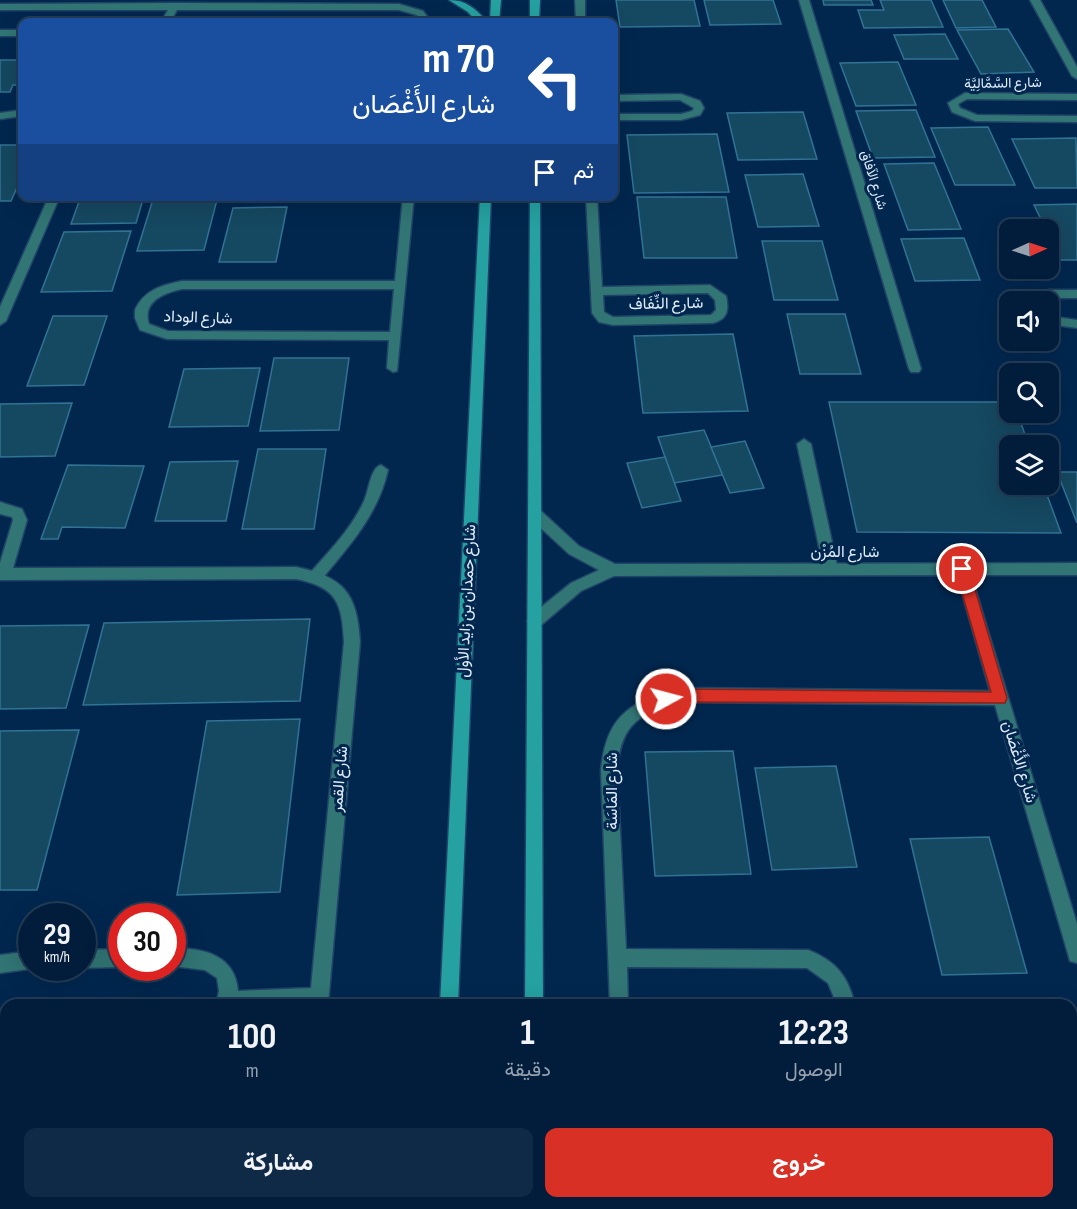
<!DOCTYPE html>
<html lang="ar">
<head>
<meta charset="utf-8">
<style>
	body { margin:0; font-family:"Sofia Sans Condensed",Vazirmatn,sans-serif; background:#0f2a46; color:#f1f3f6; direction:rtl; height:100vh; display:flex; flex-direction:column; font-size:22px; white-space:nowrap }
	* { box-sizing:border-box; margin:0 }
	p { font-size:20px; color:#96a2af }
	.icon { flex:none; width:33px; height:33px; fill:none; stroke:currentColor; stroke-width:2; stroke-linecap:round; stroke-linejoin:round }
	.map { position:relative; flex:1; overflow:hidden; direction:ltr }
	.panel { position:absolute; left:0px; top:999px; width:1077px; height:210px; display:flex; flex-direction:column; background:#011d3b; border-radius:18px 18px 0 0; box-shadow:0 6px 24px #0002,0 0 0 2px #233b55; direction:rtl }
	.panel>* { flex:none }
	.guide { position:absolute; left:18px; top:18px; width:600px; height:183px; border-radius:12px; box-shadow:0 6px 24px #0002,0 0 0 2px #233b55; direction:rtl; background:#1a4fa0; color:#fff; overflow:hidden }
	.needle { width:39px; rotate:87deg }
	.buttons { position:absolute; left:999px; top:219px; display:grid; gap:12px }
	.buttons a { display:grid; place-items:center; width:60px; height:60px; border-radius:12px; background:#011d3b; box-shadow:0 6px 24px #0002,0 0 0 2px #233b55; font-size:30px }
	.speed { position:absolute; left:18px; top:903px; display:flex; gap:12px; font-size:30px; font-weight:700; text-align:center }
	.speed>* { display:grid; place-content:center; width:78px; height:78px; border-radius:50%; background:#011d3b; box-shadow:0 6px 24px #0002,0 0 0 2px #233b55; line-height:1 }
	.speed small { font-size:15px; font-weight:400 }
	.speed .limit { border:9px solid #d22; background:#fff; color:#111 }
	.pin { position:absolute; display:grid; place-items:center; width:51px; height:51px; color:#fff; margin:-26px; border:3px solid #fff; border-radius:50%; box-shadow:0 2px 6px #0007 }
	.me { position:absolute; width:66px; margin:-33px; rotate:83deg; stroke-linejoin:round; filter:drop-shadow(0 0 4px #0008) }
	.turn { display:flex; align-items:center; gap:21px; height:126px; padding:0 24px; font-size:27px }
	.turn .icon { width:78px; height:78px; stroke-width:2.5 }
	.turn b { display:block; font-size:42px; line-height:51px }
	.then { display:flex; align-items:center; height:57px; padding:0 24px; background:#0003; gap:12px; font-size:22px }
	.eta { display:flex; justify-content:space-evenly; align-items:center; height:102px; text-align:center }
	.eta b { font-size:36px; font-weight:700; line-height:42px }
	.primary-button { display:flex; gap:12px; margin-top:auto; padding:12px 24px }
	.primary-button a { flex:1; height:69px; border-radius:12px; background:#d93025; color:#fff; font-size:24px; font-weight:700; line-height:69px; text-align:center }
	.primary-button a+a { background:#0f2a46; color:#f1f3f6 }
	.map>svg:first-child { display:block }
	.building { fill:#154861; stroke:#317394; stroke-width:1.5 }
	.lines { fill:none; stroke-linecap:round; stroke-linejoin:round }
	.lane-casing { stroke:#204367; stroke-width:3 }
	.street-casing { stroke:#204367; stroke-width:3 }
	.secondary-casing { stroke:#204367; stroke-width:3 }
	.lane { fill:#317574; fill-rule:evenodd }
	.street { fill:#317574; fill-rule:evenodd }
	.secondary { fill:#24a1a0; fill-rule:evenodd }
	.route { fill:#d93025; stroke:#8d1f18; stroke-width:1.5 }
	.labels { text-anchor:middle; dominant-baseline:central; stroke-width:6; stroke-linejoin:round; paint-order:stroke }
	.far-street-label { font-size:14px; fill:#e1edfd; stroke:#01274f }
	.street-label { font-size:16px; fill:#e1edfd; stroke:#01274f }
</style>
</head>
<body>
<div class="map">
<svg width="1077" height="1209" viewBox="0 0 1077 1209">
	<rect width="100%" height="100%" fill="#01274f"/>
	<g class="building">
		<polygon points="616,0 694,0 700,26 620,27"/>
		<polygon points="704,0 773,0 781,24 710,25"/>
		<polygon points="823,0 871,0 873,5 824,5"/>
		<polygon points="880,0 931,0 943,27 864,28 858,10 884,10"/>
		<polygon points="943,0 982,0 996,27 956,28"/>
		<polygon points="1008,29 1034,72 981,74 957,30"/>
		<polygon points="945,34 958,59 904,59 894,35"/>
		<polygon points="0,60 22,60 22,85 13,85 10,92 0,92"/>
		<polygon points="898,62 916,105 856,106 840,63"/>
		<polygon points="916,110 935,157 873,158 856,111"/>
		<polygon points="803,112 817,159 738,160 727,113"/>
		<polygon points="988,127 1015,185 955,185 931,128"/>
		<polygon points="717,134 729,192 634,193 627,135"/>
		<polygon points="1076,138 1077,188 1035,188 1012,139"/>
		<polygon points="0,145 22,145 22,176 11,201 0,201"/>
		<polygon points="934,163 961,229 908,230 884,164"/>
		<polygon points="803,174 819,226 758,227 745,175"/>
		<polygon points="81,196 144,196 136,223 71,224"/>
		<polygon points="154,196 218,196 204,250 137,251"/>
		<polygon points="637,197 726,197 737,258 644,258"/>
		<polygon points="1077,204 1077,260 1061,260 1034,205"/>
		<polygon points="287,207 276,262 219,262 233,208"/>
		<polygon points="131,231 112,291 41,292 64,232"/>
		<polygon points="964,238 980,280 915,281 901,239"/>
		<polygon points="762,241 822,241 838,300 774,300"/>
		<polygon points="787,314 845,314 861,374 800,374"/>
		<polygon points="53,316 107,316 84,385 27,386"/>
		<polygon points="733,334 748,411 643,413 634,336"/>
		<polygon points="274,358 349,358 339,430 260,431"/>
		<polygon points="260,368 248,426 169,427 184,369"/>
		<polygon points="829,402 1010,402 1010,412 1017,412 1029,446 1010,446 1010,484 1043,484 1061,533 857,532"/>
		<polygon points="72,403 55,456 0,457 0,404"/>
		<polygon points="704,430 723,475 674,483 658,437"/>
		<polygon points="745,441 764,488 730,493 711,447"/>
		<polygon points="258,449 326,449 314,529 242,529"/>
		<polygon points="665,457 681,501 642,508 627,463"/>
		<polygon points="238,461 226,521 155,521 170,462"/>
		<polygon points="68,465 144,466 125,528 62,527 58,539 41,539"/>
		<polygon points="1057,472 1077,472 1077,523"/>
		<polygon points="310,619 300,701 83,705 104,623"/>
		<polygon points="89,625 66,708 0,709 0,626"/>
		<polygon points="300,719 280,892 177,895 207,721"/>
		<polygon points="79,730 37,890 0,890 0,731"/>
		<polygon points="733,751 751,874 655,876 645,752"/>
		<polygon points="836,766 857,867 772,870 755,768"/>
		<polygon points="989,837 1027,973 942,975 910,839"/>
		<polygon points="0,1097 6,1097 6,1203 93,1203 92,1209 0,1209"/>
		<polygon points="1071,1130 1077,1155 1077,1194 1071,1194"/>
		<polygon points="109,1203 233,1203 232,1209 108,1209"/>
		<polygon points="679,1203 796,1203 797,1209 679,1209"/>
		<polygon points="818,1203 942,1203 943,1209 819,1209"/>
	</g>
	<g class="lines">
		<g class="lane-casing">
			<g id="lane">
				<polygon points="804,439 811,444 838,570 836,574 826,574 824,570 797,444"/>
				<path d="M 381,465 L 388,470 C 378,515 349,546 321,580 L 311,580 L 309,576 L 311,572 C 330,550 352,528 364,501 C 369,491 370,468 381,465 Z"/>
			</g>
		</g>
		<g class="street-casing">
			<g id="street">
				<polygon points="575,0 585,0 585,22 576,22"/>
				<polygon points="799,0 809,0 921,369 919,372 911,372 909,369"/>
				<polygon points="1030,0 1040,0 1077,67 1077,79 1072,76"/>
				<polygon points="175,3 399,4 423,11 431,22 422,22 417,15 399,10 177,10 170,22 161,22 168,10 0,10 0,4"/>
				<rect x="0" y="30" width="22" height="6"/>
				<polygon points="965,93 1077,94 1077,100 967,99 958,104 960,108 977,115 1077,116 1077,122 975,121 952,112 948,103"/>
				<polygon points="681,94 700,101 704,108 700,115 681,120 614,120 614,114 681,114 692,111 694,108 680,100 614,101 614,95"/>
				<polygon points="22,110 22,116 0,119 0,113"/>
				<polygon points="49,196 60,196 6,321 0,325 0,307"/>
				<path d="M 403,196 L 414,196 L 397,371 L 393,372 L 387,368 L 389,340 L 167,339 L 140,330 L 135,318 L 135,310 C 144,290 162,285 182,281 L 395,281 ZM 182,289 L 394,289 L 390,332 L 168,331 L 149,324 C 142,302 163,293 182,289 Z"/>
				<path d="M 586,196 L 597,196 L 602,287 L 710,285 L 726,296 C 729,310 728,319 713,323 L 613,325 L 599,322 L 592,313 ZM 708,293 L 715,300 L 716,310 L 711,315 L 613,317 L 604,312 L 603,295 Z"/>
				<polygon points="1048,290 1077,290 1077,298 1051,298 1046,302 1031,302"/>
				<polygon points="1048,316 1077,320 1077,328 1048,324"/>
				<path d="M 0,502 L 22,509 L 27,520 L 13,568 L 296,567 C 344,577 357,593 360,642 L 328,1005 L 216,1005 L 219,991 L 217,978 L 205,970 L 172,966 L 172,948 C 204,948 235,955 238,991 L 311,988 L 344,642 C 342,603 337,587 296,579 L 0,580 L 0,563 L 13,520 L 12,517 L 0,514 Z"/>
				<path d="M 535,508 L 540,510 L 579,546 L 615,564 L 1077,563 L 1077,575 L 971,575 L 1077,924 L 1077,963 L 1070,961 L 1068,954 L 995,705 L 681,702 C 638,714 621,724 617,770 L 626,949 L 808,950 C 836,961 848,976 855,1005 L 837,1005 L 828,983 L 807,968 L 627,967 L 628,1005 L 610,1005 L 601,770 C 606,715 631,701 681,688 L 990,691 L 957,575 L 614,576 L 581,591 L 540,626 L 535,627 L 530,626 L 527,621 L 530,616 L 571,583 L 599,570 L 569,554 L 530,518 L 528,514 Z"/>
				<polygon points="122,949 122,967 82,968 80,968 82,968 82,950"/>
				<polygon points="32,951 32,968 36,968 0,973 0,955"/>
				<polygon points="6,1037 6,1057 0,1058 0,1038"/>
				<polygon points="289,1203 309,1203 308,1209 288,1209"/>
				<polygon points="617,1203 637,1203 638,1209 618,1209"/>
			</g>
		</g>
		<g class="secondary-casing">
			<g id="secondary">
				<path d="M 449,0 C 466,0 476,9 487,22 L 477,22 L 468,12 Z"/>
				<polygon points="491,0 501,0 499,22 490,22"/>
				<polygon points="530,0 540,0 539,22 530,22"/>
				<polygon points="480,196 491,196 458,1005 440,1005"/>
				<polygon points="530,196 540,196 543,1005 525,1005"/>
				<polygon points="430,1203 450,1203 449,1209 429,1209"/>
				<rect x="523" y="1203" width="20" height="6"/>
			</g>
		</g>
		<use href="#lane" class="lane"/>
		<use href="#street" class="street"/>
		<use href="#secondary" class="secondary"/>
	</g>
	<polygon class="route" points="962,564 969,569 1007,698 1005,703 681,702 666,705 658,699 660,694 681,689 991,692 955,569"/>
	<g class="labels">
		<g class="far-street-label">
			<text transform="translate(1003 83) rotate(-1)">شارع السَّمَّالِيَّة</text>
			<text transform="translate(874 180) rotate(73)">شارع الآفاق</text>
		</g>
		<g class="street-label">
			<text transform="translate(666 304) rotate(-1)">شارع النِّفَاف</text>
			<text transform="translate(198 318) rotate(2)">شارع الوداد</text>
			<text x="845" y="552">شارع المُزْن</text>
			<text transform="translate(467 601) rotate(-87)">شارع حمدان بن زايد الأول</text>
			<text transform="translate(1019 762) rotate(73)">شارع الأَغْصَان</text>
			<text transform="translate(340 779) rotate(-85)">شارع القمر</text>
			<text transform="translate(612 791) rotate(-90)">شارع المَاسَة</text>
		</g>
	</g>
</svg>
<div class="buttons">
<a><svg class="needle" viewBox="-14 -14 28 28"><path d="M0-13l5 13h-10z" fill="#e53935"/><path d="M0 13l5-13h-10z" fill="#96a2af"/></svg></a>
<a><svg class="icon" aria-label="sound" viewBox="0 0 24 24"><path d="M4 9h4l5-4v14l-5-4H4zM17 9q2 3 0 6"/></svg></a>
<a><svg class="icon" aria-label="search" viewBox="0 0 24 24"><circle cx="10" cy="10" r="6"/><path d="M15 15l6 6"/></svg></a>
<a><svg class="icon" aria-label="layers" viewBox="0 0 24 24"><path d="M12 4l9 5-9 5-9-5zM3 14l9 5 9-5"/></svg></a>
</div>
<div class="speed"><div>29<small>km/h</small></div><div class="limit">30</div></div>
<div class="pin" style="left:962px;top:569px;background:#d93025"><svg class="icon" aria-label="arrive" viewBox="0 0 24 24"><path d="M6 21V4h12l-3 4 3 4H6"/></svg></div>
<svg class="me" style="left:666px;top:699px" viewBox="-20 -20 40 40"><circle r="17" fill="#d93025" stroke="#fff" stroke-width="3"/><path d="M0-11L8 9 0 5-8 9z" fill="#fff"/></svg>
<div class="guide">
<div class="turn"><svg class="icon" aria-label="left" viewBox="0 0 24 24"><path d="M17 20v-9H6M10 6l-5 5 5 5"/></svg><div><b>70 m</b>شارع الأَغْصَان</div></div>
<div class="then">ثم<svg class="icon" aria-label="arrive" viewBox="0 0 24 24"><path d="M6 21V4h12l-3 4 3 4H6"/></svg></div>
</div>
<section class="panel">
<div class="eta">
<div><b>12:23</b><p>الوصول</p></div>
<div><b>1</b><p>دقيقة</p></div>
<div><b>100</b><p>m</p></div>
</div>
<div class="primary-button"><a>خروج</a><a>مشاركة</a></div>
</section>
</div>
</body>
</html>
